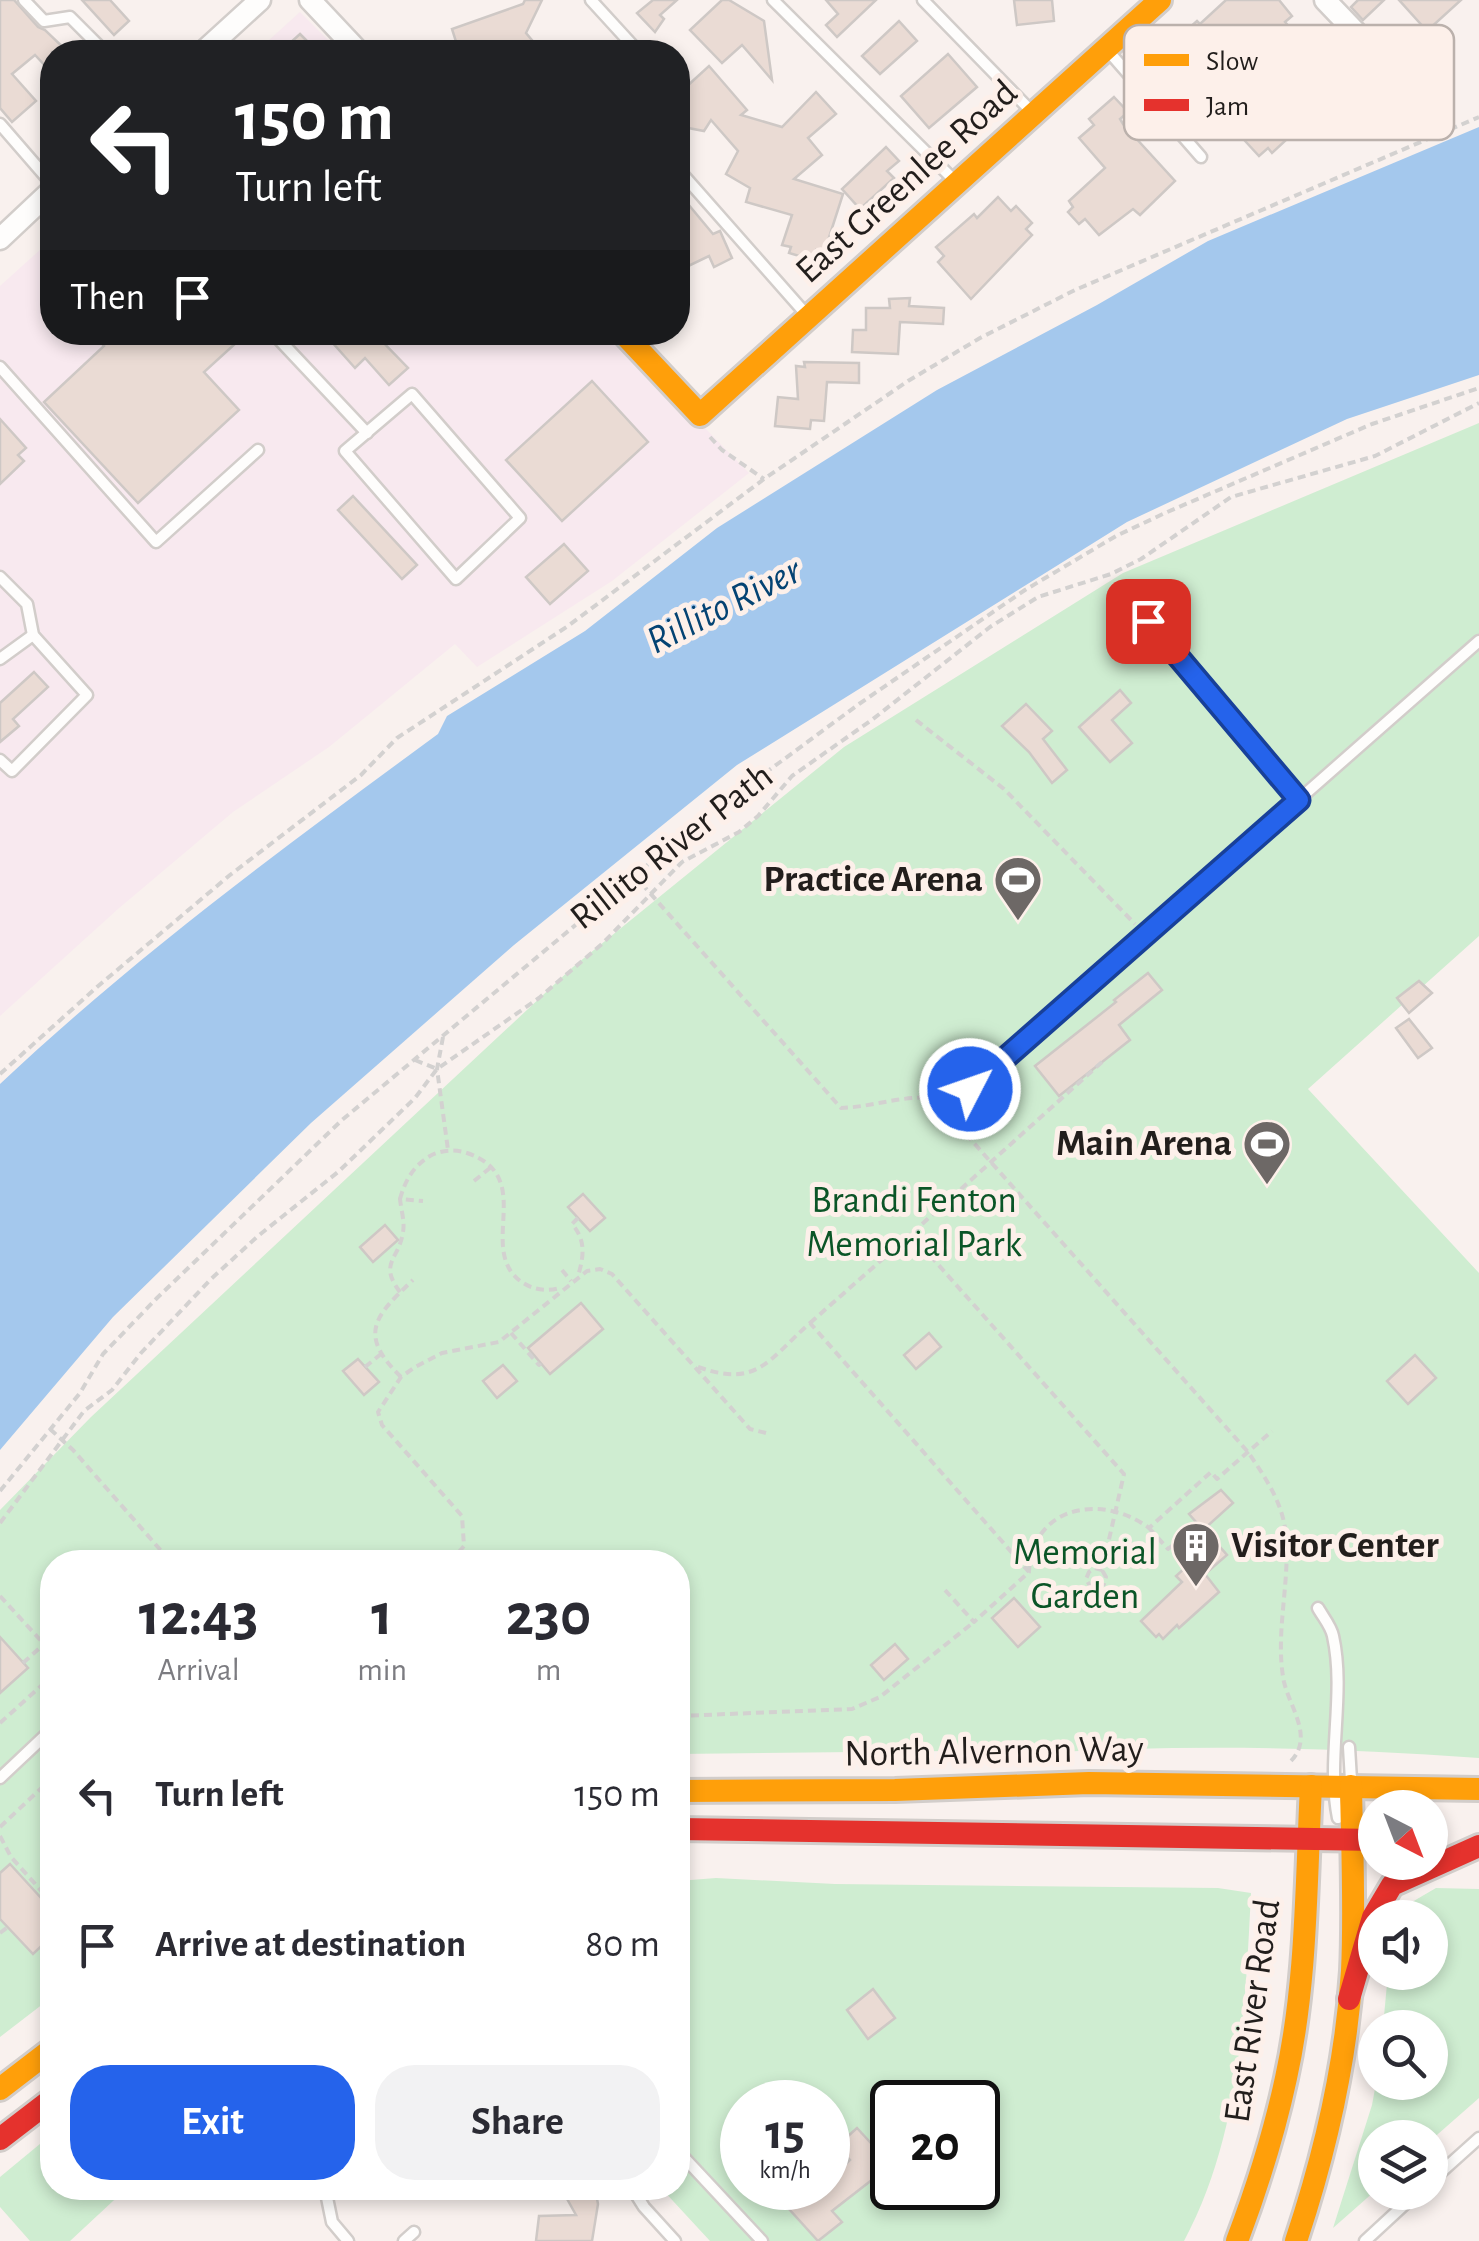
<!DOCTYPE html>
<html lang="en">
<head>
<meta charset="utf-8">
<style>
	body { margin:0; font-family:"Alegreya Sans",sans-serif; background:#f2f2f3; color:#2b2b33; height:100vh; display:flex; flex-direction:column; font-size:38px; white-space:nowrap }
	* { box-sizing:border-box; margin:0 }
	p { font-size:32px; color:#7c7c81 }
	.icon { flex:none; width:55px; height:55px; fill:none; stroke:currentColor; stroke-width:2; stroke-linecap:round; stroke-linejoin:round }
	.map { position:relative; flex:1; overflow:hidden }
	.details { position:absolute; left:40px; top:1550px; width:650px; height:650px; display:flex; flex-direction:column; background:#fff; border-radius:40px; box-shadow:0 5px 15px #0003 }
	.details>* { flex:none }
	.guide { position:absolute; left:40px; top:40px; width:650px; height:305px; border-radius:40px; box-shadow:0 5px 15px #0003; background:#202124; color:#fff; overflow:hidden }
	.needle { width:65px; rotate:138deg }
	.tools { position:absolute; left:1358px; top:1790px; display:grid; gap:20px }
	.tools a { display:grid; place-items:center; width:90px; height:90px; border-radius:50%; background:#fff; box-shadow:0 5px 15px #0003; font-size:50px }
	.speed { position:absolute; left:720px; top:2080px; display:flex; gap:20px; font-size:50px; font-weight:700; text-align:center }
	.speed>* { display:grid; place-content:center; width:130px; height:130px; border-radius:50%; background:#fff; box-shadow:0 5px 15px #0003; line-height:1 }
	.speed small { font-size:25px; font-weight:400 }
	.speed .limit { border:5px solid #111; border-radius:15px; background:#fff; color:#111 }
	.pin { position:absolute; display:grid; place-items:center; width:85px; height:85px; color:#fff; margin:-42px; border-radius:20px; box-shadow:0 5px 15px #0006 }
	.me { position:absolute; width:110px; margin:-55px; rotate:49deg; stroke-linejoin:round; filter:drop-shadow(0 0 8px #0008) }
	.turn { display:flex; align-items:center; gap:35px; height:210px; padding:0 30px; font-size:45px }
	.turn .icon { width:130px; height:130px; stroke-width:2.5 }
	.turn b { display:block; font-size:70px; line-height:85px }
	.then { display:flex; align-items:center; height:95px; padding:0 30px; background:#0003; gap:20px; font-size:38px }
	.eta { display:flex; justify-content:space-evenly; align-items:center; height:170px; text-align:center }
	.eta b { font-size:60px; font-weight:700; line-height:70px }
	.action { display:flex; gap:20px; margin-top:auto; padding:20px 30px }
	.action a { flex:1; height:115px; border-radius:40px; background:#2563eb; color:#fff; font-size:40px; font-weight:700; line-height:115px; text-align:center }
	.action a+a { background:#f2f2f3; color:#2b2b33 }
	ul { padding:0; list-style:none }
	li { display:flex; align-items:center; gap:30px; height:150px; padding:0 30px }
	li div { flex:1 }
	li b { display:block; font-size:38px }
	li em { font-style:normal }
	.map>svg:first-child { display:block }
	.industrial { fill:#f8e9ef }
	.green { fill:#cfedd1; fill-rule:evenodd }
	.water { fill:#a4c8ed }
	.building { fill:#eadbd4; stroke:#cec8c5; stroke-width:2.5 }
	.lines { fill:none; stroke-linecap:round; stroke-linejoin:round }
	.lane-casing { stroke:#d2cdca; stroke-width:15 }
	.street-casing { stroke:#d2cdca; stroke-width:25 }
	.slow-casing { stroke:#d2cdca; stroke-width:28 }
	.jam-casing { stroke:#d2cdca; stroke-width:28 }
	.path { stroke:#d3d1d0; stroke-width:4; stroke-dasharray:8 5; stroke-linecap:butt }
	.lane { stroke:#fefdfc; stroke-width:10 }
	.street { stroke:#fefdfc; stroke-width:20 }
	.slow { stroke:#ff9f0a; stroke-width:22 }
	.jam { stroke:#e5322d; stroke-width:22 }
	.route-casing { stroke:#184099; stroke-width:25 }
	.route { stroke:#2563eb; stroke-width:18 }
	.labels { text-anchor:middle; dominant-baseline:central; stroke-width:10; stroke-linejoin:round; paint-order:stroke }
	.street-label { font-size:38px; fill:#221e1c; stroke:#fdf0ea }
	.poi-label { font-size:38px; font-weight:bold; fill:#221e1c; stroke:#fdf0ea; text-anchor:end }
	.park-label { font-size:38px; fill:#0b5527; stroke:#fdf0ea }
	.water-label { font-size:40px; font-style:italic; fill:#044373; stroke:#fdf0ea }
	.key { fill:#fdf0ea; stroke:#bbb1ac; stroke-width:2.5 }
	.key-label { font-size:28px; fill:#221e1c }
</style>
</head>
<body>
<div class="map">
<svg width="1479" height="2241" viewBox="0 0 1479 2241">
	<rect width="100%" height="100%" fill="#f9f1ee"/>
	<g class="industrial">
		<polygon points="300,12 340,52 256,52"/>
		<polygon points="52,239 52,332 612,333 749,473 612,581 477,667 455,644 329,747 233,812 118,909 0,1016 0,286"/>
	</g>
	<g class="green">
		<path d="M 1479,423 L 1479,936 L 1308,1089 L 1479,1273 L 1479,1758 C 1331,1747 1188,1744 1039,1753 L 1038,1750 L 678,1754 L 678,1562 L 52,1562 L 52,1997 L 0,2037 L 0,1510 L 91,1417 L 573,967 L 844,747 L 1123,573 Z"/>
		<path d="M 716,1878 L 835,1884 L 1218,1888 L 1251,1893 C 1245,2010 1241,2135 1184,2241 L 710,2241 L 661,2188 L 678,2188 L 678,1881 ZM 742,2102 L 828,2102 L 828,2188 L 742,2188 ZM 892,2102 L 978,2102 L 978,2188 L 892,2188 Z"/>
		<polygon points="1436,1888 1479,1889 1479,2098 1430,2141 1430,2138 1375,2138 1375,2191 1333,2228 1372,2105 1376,2083 1430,2082 1430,2028 1383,2027 1388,1973 1430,1972 1430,1918 1397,1917 1400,1909"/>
		<polygon points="52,2134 52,2188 127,2188 70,2241 30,2241 0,2207 0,2177"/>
	</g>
	<path class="water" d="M 1479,127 L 1479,375 L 1347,419 L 1127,522 L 737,765 L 514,945 L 311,1123 L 113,1317 L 0,1450 L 0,1084 C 137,955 287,845 438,734 L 447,716 L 585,631 L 717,528 L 937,390 L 1097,305 L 1208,241 Z"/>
	<g class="building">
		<polygon points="0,0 14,0 38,27 45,30 68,52 52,52 52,73 35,55 12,74 36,101 12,122 0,108"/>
		<polygon points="82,0 110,0 129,21 114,35"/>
		<polygon points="525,0 542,0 526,33 542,52 482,52 481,47 466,52 464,46 458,48 452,29 523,4"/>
		<polygon points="653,0 677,0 660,15 664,19 655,32 637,13"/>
		<polygon points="722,0 729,0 764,21 772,80 742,45 722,63 690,30"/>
		<polygon points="826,0 876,0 837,37 826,25 838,14"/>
		<polygon points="1014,0 1052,0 1054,21 1017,25"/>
		<polygon points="1226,0 1279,0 1292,16 1285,22 1314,55 1319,51 1335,67 1332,70 1366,109 1353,120 1344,111 1337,117 1331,110 1318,121 1313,115 1272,153 1268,148 1259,156 1234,129 1231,132 1174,63 1168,69 1156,57 1197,21 1200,24"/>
		<polygon points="1358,0 1384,0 1363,20 1351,7"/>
		<polygon points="1399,0 1461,0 1427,31"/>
		<polygon points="899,21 917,41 880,74 862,56"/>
		<polygon points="300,34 318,52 280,52"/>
		<polygon points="948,54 977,87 929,128 901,96"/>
		<polygon points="709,66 747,110 741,115 782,127 816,92 836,114 808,138 822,155 794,179 843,194 824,253 816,250 813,260 789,253 791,247 782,245 792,215 746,202 750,188 726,174 738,151 711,120 704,131 678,126 685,88"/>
		<polygon points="1114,97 1128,112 1120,119 1123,124 1175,181 1140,215 1133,209 1099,235 1085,219 1079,224 1068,212 1073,207 1069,201 1105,168 1079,138 1094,125 1089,119"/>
		<polygon points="886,147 899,161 887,171 894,178 860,209 842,189"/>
		<polygon points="678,192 713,234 720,231 732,258 714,267 709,256 678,271"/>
		<polygon points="998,197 1011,211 1016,206 1032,223 1026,229 1032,235 971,299 938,262 944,256 936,247 974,214 977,218"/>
		<polygon points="910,298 909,306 944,308 943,324 900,322 898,354 852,352 853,330 866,330 866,308 890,308 889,299"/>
		<polygon points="92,332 248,332 204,372 239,410 138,503 44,402 104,346"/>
		<polygon points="323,332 373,332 408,368 389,385 365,358 355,368"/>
		<polygon points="804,362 859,363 859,383 827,382 824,421 811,420 810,429 775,426 778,397 798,399 796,366 805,367"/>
		<polygon points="592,381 648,442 562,521 506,460"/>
		<polygon points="0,419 26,448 18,455 24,461 0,484"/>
		<polygon points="353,496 417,565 402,579 338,510"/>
		<polygon points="564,544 588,571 550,604 526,577"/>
		<polygon points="34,672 48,687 13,719 19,726 0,742 0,703"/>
		<polygon points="1120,690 1131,703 1112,720 1132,743 1110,762 1079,727"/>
		<polygon points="1026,704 1052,731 1043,739 1067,770 1052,783 1029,752 1002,726"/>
		<polygon points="1148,973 1162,990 1119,1025 1130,1040 1059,1096 1035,1066 1116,1002 1114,1000"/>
		<polygon points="1419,981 1432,993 1409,1013 1397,998"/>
		<polygon points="1409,1019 1432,1048 1418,1058 1396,1028"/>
		<polygon points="583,1194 605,1218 590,1231 568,1207"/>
		<polygon points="385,1225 398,1240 373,1262 360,1247"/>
		<polygon points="581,1303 603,1329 550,1374 528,1348"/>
		<polygon points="929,1333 941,1347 916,1369 904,1355"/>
		<polygon points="1415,1355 1436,1378 1408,1404 1387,1381"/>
		<polygon points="358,1359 379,1382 364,1395 343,1371"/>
		<polygon points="503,1365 517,1381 497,1398 483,1381"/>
		<polygon points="1221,1490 1233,1503 1203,1530 1189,1514"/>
		<polygon points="1205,1530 1227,1555 1205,1574 1219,1592 1179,1628 1177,1625 1163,1639 1159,1634 1156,1637 1141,1621 1182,1582 1176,1576 1185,1568 1175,1557"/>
		<polygon points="1014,1598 1040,1627 1018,1647 992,1618"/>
		<polygon points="0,1637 28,1668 0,1693"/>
		<polygon points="895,1644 908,1659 884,1680 871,1665"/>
		<polygon points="10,1864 52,1910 52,1936 33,1954 0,1919 0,1873"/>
		<polygon points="873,1989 895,2018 868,2039 847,2010"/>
		<polygon points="857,2128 891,2165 832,2211 842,2222 818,2241 770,2188 828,2188 828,2181 850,2160 837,2146"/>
		<polygon points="561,2188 595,2188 598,2204 592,2241 536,2241 539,2216 576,2215"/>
	</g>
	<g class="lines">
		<g class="lane-casing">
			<g id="lane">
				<polyline points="24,0 44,21 70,17 105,52"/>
				<polyline points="591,0 634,47"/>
				<polyline points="773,0 953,179"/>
				<polyline points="923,0 1033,113"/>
				<polyline points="1110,53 1201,157"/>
				<polyline points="0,124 52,184"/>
				<polyline points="678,169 805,313"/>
				<polyline points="272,332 367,433"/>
				<polyline points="0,367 156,542 258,450"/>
				<polygon points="412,394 520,518 456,579 345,451"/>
				<polyline points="0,577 27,604 33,635 87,695 12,771 0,760"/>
				<polyline points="1149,621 1299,800"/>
				<polyline points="0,659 33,635"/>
				<polyline points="970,1089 1479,641"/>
				<path d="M 1318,1608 C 1323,1617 1331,1626 1333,1636 C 1346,1695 1326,1758 1338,1818"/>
				<polyline points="1349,1747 1351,1780"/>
				<polyline points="0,1778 52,1729"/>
				<polyline points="678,2151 762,2241"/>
				<polyline points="1430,2182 1479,2138"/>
				<polyline points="325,2188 332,2222 348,2241"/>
				<polyline points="632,2188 644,2207 675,2241"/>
				<polyline points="404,2241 414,2232"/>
				<polyline points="1365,2241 1418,2192"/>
			</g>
		</g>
		<g class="street-casing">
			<g id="street">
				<polyline points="310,0 359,52"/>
				<polyline points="1325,0 1389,67"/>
				<polyline points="203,52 260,0"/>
				<polyline points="0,239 52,190"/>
			</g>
		</g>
		<g class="slow-casing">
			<g id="slow">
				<polyline points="622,332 700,415 1160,0"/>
				<polyline points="678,1791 895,1790 1089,1783 1479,1789"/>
				<polyline points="0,2089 52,2049"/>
				<path d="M 1237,2241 C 1257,2188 1274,2134 1286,2078 C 1307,1983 1306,1883 1311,1786"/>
				<path d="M 1296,2241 C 1325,2154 1346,2063 1352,1971 C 1355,1909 1352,1847 1351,1786"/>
			</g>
		</g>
		<g class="jam-casing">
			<g id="jam">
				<polyline points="678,1829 1375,1840"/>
				<polyline points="1349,1999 1373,1917 1392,1885 1479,1846"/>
				<polyline points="0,2139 52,2099"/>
			</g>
		</g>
		<g class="path">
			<polyline points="710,437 722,450 764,479"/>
			<polyline points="916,720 1004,789 1135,924"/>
			<path d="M 633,874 L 841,1108 C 872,1107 903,1095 934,1098 L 1248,1452 C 1263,1474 1281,1500 1285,1528 C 1292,1578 1274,1632 1284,1682 C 1290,1708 1314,1737 1291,1761"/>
			<polyline points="443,1037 437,1069 448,1150"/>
			<polyline points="415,1060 437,1069"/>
			<polyline points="1102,1062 911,1234 1124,1474 1102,1570 1095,1568 1089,1572 1086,1579 1090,1586 1098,1588 1104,1584 1106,1577 1102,1570"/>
			<polyline points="0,1074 97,987 230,875 361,775 397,738 568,626 764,479 908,381 980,338 1075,290 1479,117"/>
			<polyline points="474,1181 490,1168"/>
			<path d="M 400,1199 C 405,1181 413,1166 430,1156 C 441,1150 455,1149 467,1153 C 532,1175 485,1237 512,1273 C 524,1288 543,1293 560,1288"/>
			<path d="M 578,1218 L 572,1224 C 586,1240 584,1256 578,1276"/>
			<polyline points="562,1270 571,1281"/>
			<path d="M 400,1292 C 378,1263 399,1260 403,1232 C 405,1222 401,1209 400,1199 L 423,1201"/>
			<polyline points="810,1323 911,1234"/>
			<polyline points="511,1333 539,1365 540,1363"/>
			<polyline points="365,1367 381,1354"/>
			<path d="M 698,1367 C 758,1388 768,1360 810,1323 L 1029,1572 L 974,1622 L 945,1590"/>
			<path d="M 401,1377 C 357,1334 375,1316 413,1280"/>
			<polyline points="50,1429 73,1450 171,1562"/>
			<polyline points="0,1491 80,1393 103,1354 157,1298 342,1120 700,821 859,704 1025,590 1116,536 1165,513 1372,424 1479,388"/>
			<polyline points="0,1523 84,1411 112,1390 141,1353 211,1279 258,1236 338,1172 415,1098 437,1069 539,998 603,943 682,862 739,832 758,816 792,776 873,719 990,627 1038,597 1111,574 1141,559 1231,497 1375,456 1479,403"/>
			<polyline points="1149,1528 1168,1549 1173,1545 1180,1553"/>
			<polyline points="450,1562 464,1546 462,1516 382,1425 378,1412 401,1377 415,1367 442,1353 499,1342 587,1271 600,1269 612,1274 750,1429 766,1433"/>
			<path d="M 1029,1571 C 1033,1504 1104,1494 1149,1528 L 1211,1472 L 1217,1479 L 1272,1431"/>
			<polyline points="0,1596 44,1644"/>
			<polyline points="23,1663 44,1644 52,1654"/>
			<polyline points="678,1716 852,1709 880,1697 974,1622"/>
			<polyline points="0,1723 52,1676"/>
			<polyline points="0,1827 52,1778"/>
			<polyline points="0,1836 11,1857 46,1896 42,1899"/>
			<polyline points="0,1933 8,1927"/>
		</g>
		<use href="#lane" class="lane"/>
		<use href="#street" class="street"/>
		<use href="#slow" class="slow"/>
		<use href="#jam" class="jam"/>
	</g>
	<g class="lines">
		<g class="route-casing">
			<polyline id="route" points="970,1089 1299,800 1148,621"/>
		</g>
		<use href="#route" class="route"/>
	</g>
	<defs>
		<g id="stadium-pin" transform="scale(2.5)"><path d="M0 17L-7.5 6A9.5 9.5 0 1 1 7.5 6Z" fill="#6d6866" stroke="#fdf0ea"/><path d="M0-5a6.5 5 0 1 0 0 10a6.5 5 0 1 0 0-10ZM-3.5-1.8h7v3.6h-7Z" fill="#fff"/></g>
		<g id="building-pin" transform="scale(2.5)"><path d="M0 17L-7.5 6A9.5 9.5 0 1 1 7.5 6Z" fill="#6d6866" stroke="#fdf0ea"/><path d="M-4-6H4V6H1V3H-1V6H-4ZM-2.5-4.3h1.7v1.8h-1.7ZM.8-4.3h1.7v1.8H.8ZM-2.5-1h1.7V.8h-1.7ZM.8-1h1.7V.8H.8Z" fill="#fff"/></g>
	</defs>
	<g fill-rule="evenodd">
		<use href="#stadium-pin" x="1018" y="880"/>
		<use href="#stadium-pin" x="1267" y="1144"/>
		<use href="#building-pin" x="1196" y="1546"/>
	</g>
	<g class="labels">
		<g class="street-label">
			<text transform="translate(907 182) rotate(-42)">East Greenlee Road</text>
			<text transform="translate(672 847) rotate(-38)">Rillito River Path</text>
			<text transform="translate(994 1752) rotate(-1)">North Alvernon Way</text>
			<text transform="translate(1253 2011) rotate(-82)">East River Road</text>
		</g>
		<g class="poi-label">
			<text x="983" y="880">Practice Arena</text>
			<text x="1232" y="1144">Main Arena</text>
			<text x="1231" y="1546" text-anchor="start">Visitor Center</text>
		</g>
		<g class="park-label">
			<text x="914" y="1201">Brandi Fenton<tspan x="914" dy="44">Memorial Park</tspan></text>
			<text x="1085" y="1553">Memorial<tspan x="1085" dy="44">Garden</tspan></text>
		</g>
		<g class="water-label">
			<text transform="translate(724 606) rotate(-27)">Rillito River</text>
		</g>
	</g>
	<rect x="1124" y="25" width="330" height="115" rx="15" class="key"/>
	<rect x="1144" y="54" width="45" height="12" fill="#ff9f0a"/>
	<rect x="1144" y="99" width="45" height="12" fill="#e5322d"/>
	<g class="key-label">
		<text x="1206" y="70">Slow</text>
		<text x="1206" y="115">Jam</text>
	</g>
</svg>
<div class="tools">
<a><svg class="needle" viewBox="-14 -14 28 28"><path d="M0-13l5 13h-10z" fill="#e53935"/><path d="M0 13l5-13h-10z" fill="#7c7c81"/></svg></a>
<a><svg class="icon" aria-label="sound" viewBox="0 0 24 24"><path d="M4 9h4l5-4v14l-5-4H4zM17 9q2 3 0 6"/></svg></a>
<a><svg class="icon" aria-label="search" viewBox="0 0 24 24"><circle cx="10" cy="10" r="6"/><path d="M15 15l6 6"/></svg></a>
<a><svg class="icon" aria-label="layers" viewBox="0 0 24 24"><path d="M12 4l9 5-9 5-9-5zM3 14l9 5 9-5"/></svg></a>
</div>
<div class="speed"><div>15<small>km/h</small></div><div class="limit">20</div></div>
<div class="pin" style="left:1148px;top:621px;background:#d93025"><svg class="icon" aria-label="arrive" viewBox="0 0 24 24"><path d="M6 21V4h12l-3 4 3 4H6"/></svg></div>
<svg class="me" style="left:970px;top:1089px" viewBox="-20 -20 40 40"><circle r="17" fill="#2563eb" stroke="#fff" stroke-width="3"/><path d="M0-11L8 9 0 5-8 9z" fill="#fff"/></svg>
<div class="guide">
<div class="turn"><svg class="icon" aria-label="left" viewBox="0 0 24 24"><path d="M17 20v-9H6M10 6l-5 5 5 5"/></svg><div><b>150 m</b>Turn left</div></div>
<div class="then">Then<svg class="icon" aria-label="arrive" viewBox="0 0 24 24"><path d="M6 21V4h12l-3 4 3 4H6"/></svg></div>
</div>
<section class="details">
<div class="eta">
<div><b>12:43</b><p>Arrival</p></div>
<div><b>1</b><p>min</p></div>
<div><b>230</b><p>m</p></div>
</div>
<ul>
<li><svg class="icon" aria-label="left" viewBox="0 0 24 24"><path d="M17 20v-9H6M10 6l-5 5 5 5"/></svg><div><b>Turn left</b></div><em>150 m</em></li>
<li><svg class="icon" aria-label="arrive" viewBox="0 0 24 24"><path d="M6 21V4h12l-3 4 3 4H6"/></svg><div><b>Arrive at destination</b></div><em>80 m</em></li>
</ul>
<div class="action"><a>Exit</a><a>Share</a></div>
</section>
</div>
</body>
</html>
